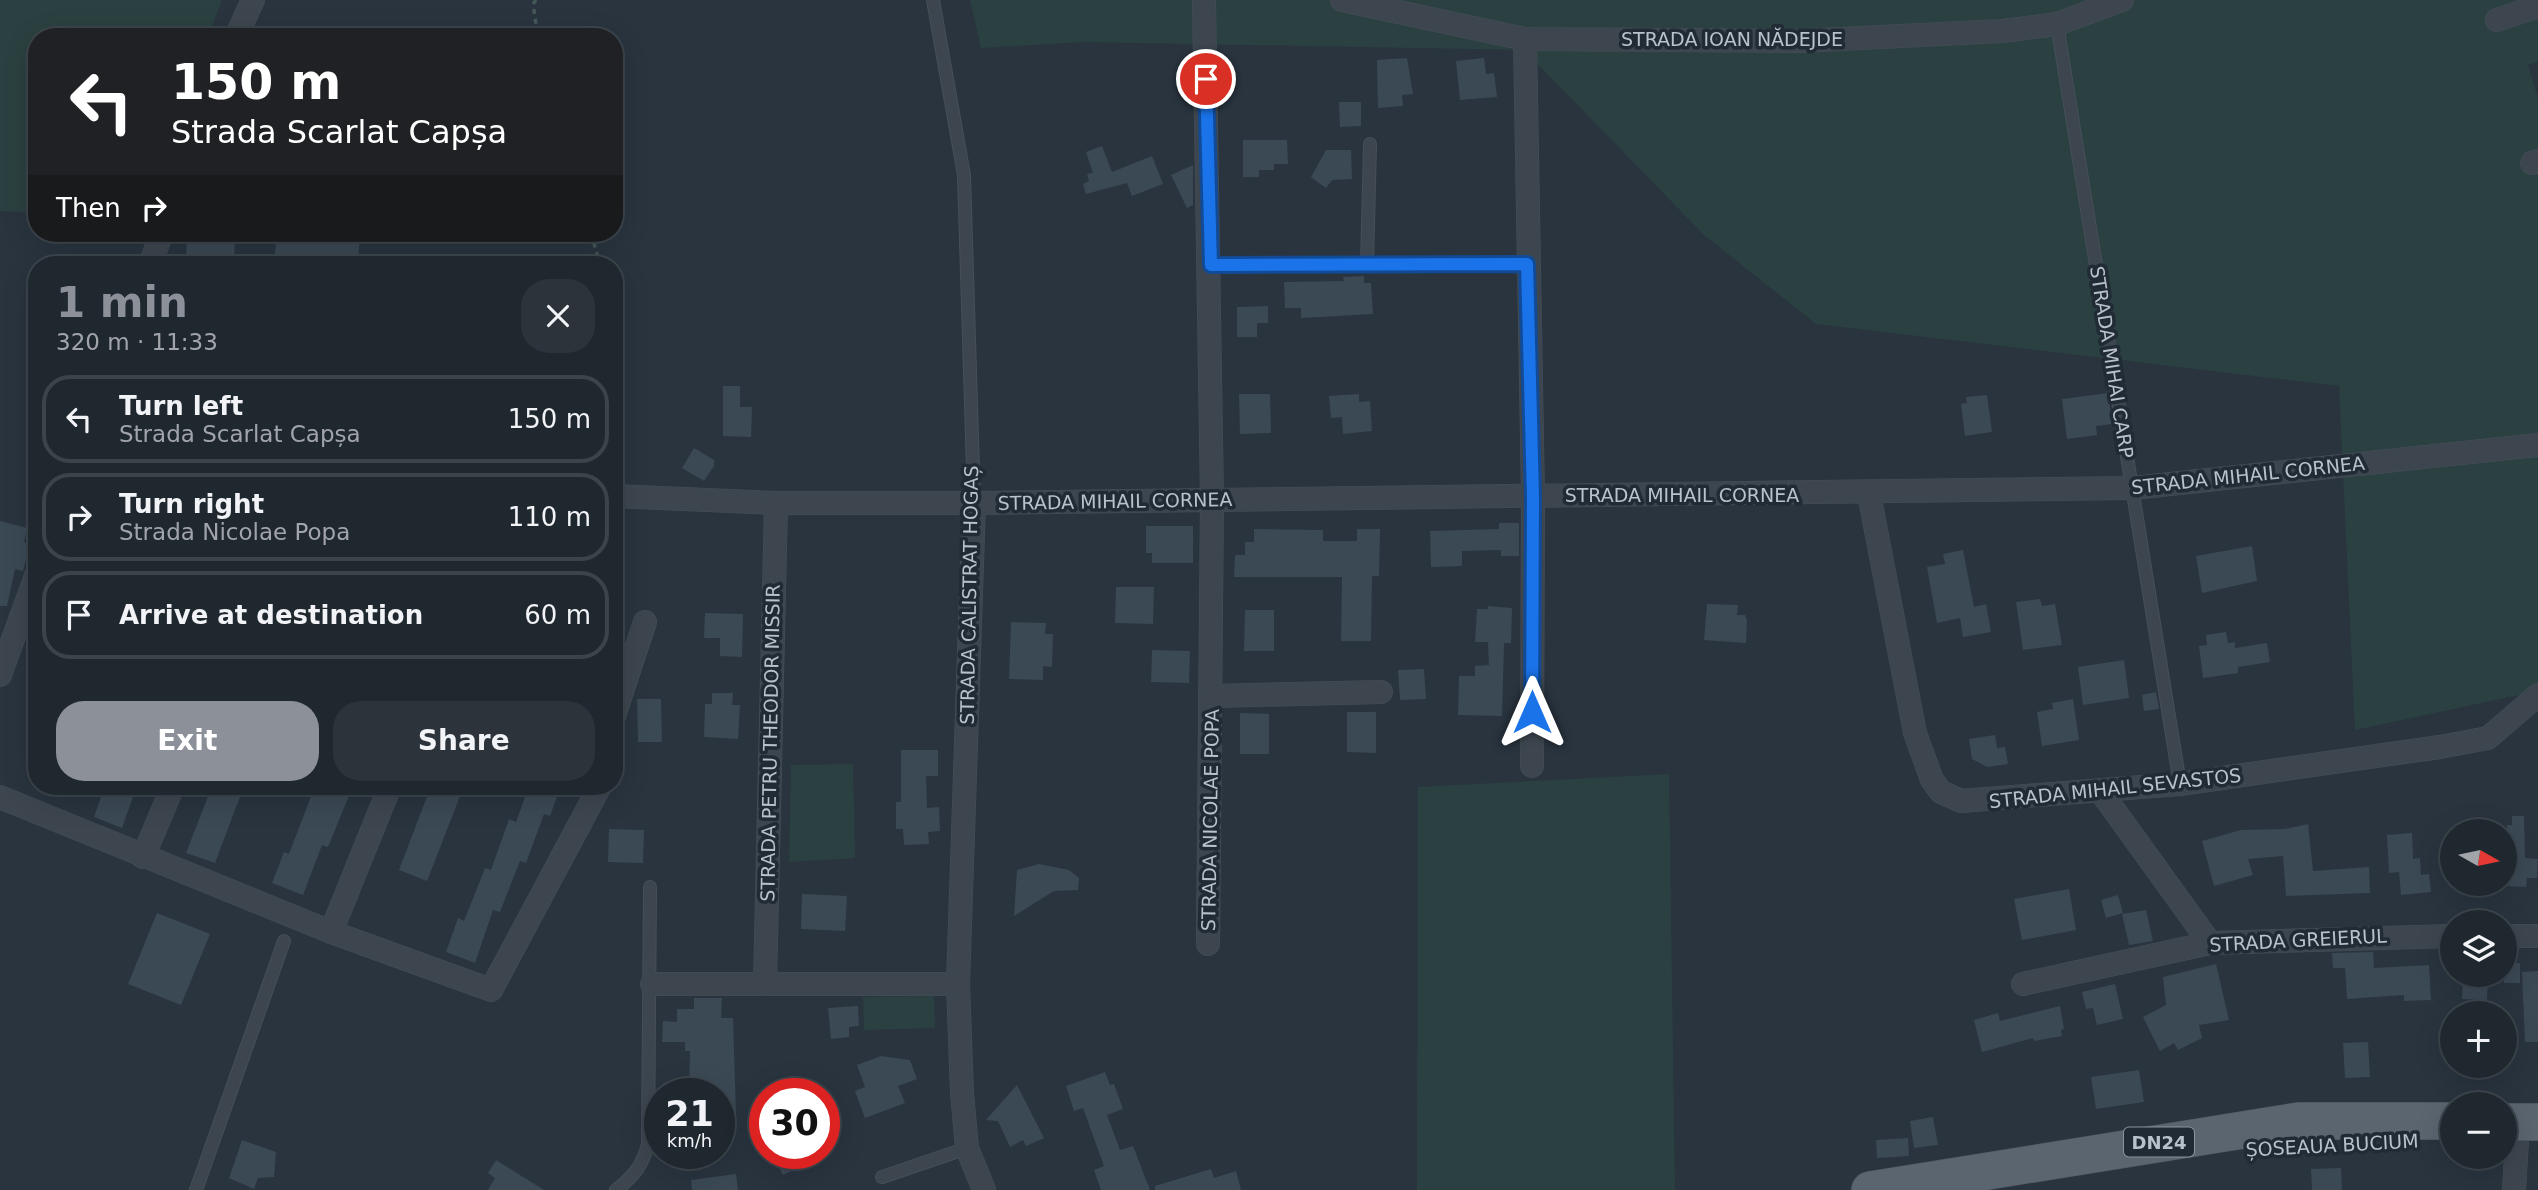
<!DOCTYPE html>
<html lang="en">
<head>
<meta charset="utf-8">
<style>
	body { margin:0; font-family:"DejaVu Sans",sans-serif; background:#2c333b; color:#f1f3f6; height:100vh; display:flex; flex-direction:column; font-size:26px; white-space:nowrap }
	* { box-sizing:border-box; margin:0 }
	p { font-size:23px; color:#a1a5aa }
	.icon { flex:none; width:38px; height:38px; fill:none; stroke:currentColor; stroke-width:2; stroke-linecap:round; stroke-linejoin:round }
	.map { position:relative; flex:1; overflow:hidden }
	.details { position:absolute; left:28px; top:256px; width:595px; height:539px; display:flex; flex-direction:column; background:#1f272f; border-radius:28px; box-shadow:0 7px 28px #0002,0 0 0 2px #3c444b }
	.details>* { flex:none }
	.banner { position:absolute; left:28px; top:28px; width:595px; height:214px; border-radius:28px; box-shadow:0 7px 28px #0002,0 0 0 2px #3c444b; background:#202124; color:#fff; overflow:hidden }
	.needle { width:46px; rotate:99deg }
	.buttons { position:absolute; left:2440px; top:819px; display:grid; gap:14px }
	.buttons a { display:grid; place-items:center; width:77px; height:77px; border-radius:50%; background:#1f272f; box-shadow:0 7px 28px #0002,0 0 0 2px #3c444b; font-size:35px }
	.speed { position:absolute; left:644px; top:1078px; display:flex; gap:14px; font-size:35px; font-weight:700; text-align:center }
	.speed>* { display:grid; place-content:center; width:91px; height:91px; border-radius:50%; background:#1f272f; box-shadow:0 7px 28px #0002,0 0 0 2px #3c444b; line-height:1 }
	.speed small { font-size:18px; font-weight:400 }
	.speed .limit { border:10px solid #d22; background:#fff; color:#111 }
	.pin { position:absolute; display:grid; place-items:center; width:60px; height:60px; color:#fff; margin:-30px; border:4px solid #fff; border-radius:50%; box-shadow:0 2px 7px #0007 }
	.me { position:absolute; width:77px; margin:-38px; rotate:0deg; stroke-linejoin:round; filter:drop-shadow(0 0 5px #0008) }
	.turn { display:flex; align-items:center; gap:24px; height:147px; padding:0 28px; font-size:32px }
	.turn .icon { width:91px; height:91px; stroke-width:2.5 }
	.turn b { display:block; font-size:49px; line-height:60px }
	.then { display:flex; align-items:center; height:66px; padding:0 28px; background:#0003; gap:14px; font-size:26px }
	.round { display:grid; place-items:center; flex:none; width:74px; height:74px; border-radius:28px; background:#2c333b }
	.headline { display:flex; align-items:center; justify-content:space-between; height:119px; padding:0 28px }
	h1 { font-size:42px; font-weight:700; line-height:52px; color:#8c9099 }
	.action { display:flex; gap:14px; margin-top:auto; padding:14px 28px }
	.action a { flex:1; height:80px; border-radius:28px; background:#8c9099; color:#fff; font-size:28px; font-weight:700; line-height:80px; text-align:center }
	.action a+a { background:#2c333b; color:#f1f3f6 }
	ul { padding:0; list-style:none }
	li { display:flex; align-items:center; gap:21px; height:88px; margin:0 14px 10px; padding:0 14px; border:4px solid #3c444b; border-radius:28px }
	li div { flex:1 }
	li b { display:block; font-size:26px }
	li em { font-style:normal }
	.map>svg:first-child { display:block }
	.green { fill:#2b4040 }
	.building { fill:#3b4955 }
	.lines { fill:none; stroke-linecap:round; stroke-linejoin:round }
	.service-casing { stroke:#464f59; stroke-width:14 }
	.minor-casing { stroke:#464f59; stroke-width:24 }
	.primary-casing { stroke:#464f59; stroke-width:38 }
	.path { stroke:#445858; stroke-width:3.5; stroke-dasharray:5 5; stroke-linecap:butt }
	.service { stroke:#3d464f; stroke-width:12 }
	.minor { stroke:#3d464f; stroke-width:23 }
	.primary { stroke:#5b656f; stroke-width:37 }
	.route-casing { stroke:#114b97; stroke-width:18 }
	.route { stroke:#1a73e8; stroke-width:12 }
	.labels { text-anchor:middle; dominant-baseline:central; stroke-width:7; stroke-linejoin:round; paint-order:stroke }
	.shield { fill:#212b35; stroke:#8b949d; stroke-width:2 }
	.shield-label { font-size:18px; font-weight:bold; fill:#b9c1ca }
	.street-label { font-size:19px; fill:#b9c1ca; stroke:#212b35 }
</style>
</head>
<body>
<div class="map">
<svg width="2538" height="1190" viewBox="0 0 2538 1190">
	<rect width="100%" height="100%" fill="#29343f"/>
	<g class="green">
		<polygon points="0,0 222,0 208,37 37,37 37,213 0,211"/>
		<polygon points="970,0 2538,0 2538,62 2528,65 2538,98 2538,691 2355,730 2339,386 1816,324 1704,235 1524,50 1085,42 981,48"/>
		<polygon points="853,764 855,858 789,862 791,765"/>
		<polygon points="1669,774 1675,1190 1417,1190 1418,787"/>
		<polygon points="934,996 935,1028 864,1030 863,997"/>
	</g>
	<g class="building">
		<polygon points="1407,58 1413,94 1402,95 1403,106 1378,108 1377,60"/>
		<polygon points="1484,58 1486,74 1494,73 1497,97 1460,100 1456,61"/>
		<polygon points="1339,102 1361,102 1361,126 1340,127"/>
		<polygon points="1243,140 1287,140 1288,164 1274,164 1274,170 1259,170 1259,177 1243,177"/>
		<polygon points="1102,146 1112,172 1152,156 1163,184 1132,196 1127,183 1086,194 1083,184 1089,181 1087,174 1093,173 1086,152"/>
		<polygon points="1326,150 1351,150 1352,179 1332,180 1326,188 1311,177"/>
		<polygon points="1193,165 1193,205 1187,208 1171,175"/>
		<polygon points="187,233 235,233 234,264 186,264"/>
		<polygon points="277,233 360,233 358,264 274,264"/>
		<polygon points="1364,276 1364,283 1371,283 1373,314 1301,318 1301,308 1285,308 1284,282 1344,281 1343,277"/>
		<polygon points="1268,306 1268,323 1257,323 1257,337 1237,337 1237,307"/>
		<polygon points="723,386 740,386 740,407 752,407 751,437 723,436"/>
		<polygon points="2108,393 2112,424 2096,426 2097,435 2067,439 2062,399"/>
		<polygon points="1239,394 1270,394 1271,433 1240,434"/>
		<polygon points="1359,394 1359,402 1370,401 1372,431 1343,434 1342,417 1331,418 1329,396"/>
		<polygon points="1987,395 1992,432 1965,436 1961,404 1967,403 1966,397"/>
		<polygon points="694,448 714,460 714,466 704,481 682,468"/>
		<polygon points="0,521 27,528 24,542 30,544 23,571 15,569 7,606 0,606"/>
		<polygon points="1499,523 1519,523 1519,556 1501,556 1501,550 1462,551 1462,566 1431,567 1430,531 1499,529"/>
		<polygon points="1146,526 1193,526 1193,563 1152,563 1152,553 1146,553"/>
		<polygon points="1254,529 1323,530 1323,541 1357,541 1357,529 1380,529 1379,576 1372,576 1371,641 1341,641 1342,577 1234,577 1235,555 1245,555 1245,542 1254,542"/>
		<polygon points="2252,546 2257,581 2202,593 2196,556"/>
		<polygon points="1963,550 1974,607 1986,604 1991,632 1963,637 1960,618 1937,623 1927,567 1945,564 1943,554"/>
		<polygon points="1116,587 1154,587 1153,624 1115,623"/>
		<polygon points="2040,599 2042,606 2055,604 2062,645 2023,650 2016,602"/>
		<polygon points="1707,604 1738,605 1737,615 1745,615 1747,621 1746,643 1704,640"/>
		<polygon points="1488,606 1512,608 1511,643 1504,643 1502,716 1458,715 1459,676 1475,676 1475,666 1489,665 1488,642 1475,642 1477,609 1488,609"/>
		<polygon points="1245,610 1274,610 1274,651 1244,651"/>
		<polygon points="705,613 743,614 742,657 720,656 720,638 704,638"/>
		<polygon points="1011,622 1046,623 1045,634 1053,634 1052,667 1043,666 1043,680 1009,679"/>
		<polygon points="2226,632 2228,643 2235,642 2235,648 2267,643 2270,662 2238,667 2238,673 2203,678 2199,646 2207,645 2206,635"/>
		<polygon points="1152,650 1190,651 1189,683 1151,682"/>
		<polygon points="2124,660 2129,698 2083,705 2078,667"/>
		<polygon points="1424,669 1426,699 1400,700 1398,670"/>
		<polygon points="2156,692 2159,709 2144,711 2142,695"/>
		<polygon points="712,693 733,693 732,705 740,705 738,739 704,737 705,704 712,704"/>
		<polygon points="637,699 661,699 662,742 638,742"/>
		<polygon points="2073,699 2079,740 2042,746 2037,712 2053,709 2052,703"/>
		<polygon points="1347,712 1376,712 1376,753 1347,752"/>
		<polygon points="1240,713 1269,714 1269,754 1240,754"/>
		<polygon points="1995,735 1997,748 2005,747 2008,764 1987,767 1972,759 1969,739"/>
		<polygon points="901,750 938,750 938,776 926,776 927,808 939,807 940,831 928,832 929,844 904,845 903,829 896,829 896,802 901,802"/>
		<polygon points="105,786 134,794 122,828 94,817"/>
		<polygon points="212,786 244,786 215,863 186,853"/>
		<polygon points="315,786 353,786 328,847 322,845 303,895 272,883 284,852 289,854"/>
		<polygon points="431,786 448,786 462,791 427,881 399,870"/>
		<polygon points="529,786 561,786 550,816 544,814 526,863 520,861 500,912 493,910 475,963 446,952 458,918 464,921 485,868 491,870 509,819 516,822"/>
		<polygon points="2512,816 2524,816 2525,858 2538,859 2537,878 2527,878 2526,887 2508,886 2510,849 2507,849 2507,825 2512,825"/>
		<polygon points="2308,824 2313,871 2369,867 2370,893 2286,896 2283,856 2248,859 2253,875 2214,886 2202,841 2241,830 2285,829"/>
		<polygon points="609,829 644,830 643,863 608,862"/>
		<polygon points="2412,833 2413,859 2420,858 2421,875 2429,874 2431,892 2401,895 2399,872 2389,873 2387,835"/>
		<polygon points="1039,864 1069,870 1079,878 1078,890 1054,891 1014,916 1017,870"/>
		<polygon points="2069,889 2076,930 2022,940 2014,899"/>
		<polygon points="802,894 847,896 845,931 801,929"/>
		<polygon points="2118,895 2123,913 2106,918 2101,900"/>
		<polygon points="2146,910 2153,941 2129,945 2122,914"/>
		<polygon points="157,913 210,934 181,1005 128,984"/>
		<polygon points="2373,952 2374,968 2429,965 2431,1000 2404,1001 2404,995 2347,999 2345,968 2333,968 2332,953"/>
		<rect x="2504" y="963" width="16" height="20"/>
		<polygon points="2216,964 2229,1020 2199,1025 2202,1038 2178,1050 2174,1043 2160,1051 2143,1017 2166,1005 2163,977"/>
		<polygon points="2538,971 2538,1042 2525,1042 2522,972"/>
		<polygon points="2463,975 2488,975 2487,1000 2462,999"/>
		<polygon points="2115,984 2123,1019 2097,1025 2093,1008 2086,1009 2082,992"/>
		<polygon points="694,998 722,998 721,1018 733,1018 736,1114 719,1114 719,1094 689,1094 690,1051 685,1051 685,1042 662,1042 663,1021 677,1022 677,1009 694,1009"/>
		<polygon points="858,1006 859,1026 849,1027 849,1037 831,1039 828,1008"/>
		<polygon points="2060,1006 2064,1029 2061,1030 2062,1036 2034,1041 2033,1038 1982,1052 1974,1020 1998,1013 2000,1021"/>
		<polygon points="2368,1042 2370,1077 2345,1078 2343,1043"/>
		<polygon points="881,1056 910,1060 917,1079 898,1086 905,1103 865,1118 855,1091 865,1087 857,1065"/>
		<polygon points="2139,1070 2144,1102 2096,1109 2091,1077"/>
		<polygon points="1105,1072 1110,1085 1114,1084 1123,1109 1107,1115 1120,1150 1133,1146 1150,1190 1101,1190 1094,1170 1104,1166 1083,1108 1074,1111 1066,1086"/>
		<polygon points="1017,1085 1044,1138 1026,1146 1023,1140 1010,1147 998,1121 986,1120"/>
		<polygon points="1933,1117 1938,1145 1914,1148 1910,1121"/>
		<polygon points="1908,1138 1909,1156 1877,1158 1876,1140"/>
		<polygon points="242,1140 276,1152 274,1177 258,1178 254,1189 229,1178"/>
		<polygon points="772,1153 794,1153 800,1167 783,1175"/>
		<polygon points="496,1160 544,1190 488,1190 495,1178 488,1173"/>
		<polygon points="2341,1168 2342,1190 2312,1190 2311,1169"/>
		<polygon points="1211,1169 1214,1178 1236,1171 1241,1190 1155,1190 1155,1186"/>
		<polygon points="736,1174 738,1190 692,1190 691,1180"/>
	</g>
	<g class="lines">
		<g class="service-casing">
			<g id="service">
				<polyline points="933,0 964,175 974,503"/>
				<polyline points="2057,24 2180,784"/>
				<polyline points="1211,265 1527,264"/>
				<polyline points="1367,265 1370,144"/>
				<polyline points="882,1177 967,1148"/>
				<polyline points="196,1190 284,941"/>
				<path d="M 616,1190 C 633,1177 643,1165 648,1144 L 650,887"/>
			</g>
		</g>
		<g class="minor-casing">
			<g id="minor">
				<polyline points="1204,0 1212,500 1208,944"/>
				<polyline points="1342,0 1525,39 1799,41 2003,31 2057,24 2122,0"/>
				<polyline points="2497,20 2538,6"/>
				<polyline points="236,37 253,0"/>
				<polyline points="1525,39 1533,497 1532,766"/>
				<polyline points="2532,163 2538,161"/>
				<polyline points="150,264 162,233"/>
				<polyline points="1869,494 1915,733 1932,780 1941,792 1961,801 2180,784 2440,747 2488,738 2538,695"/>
				<polyline points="614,496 776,503 974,503 2133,488 2538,445"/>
				<polyline points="974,503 958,984 962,1093 967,1148 984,1190"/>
				<polyline points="0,675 37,573"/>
				<polyline points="1212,696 1381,692"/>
				<polyline points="614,716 645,622"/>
				<polyline points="2101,792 2210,943"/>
				<polyline points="0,797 331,932 491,990 600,786"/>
				<polyline points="143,857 173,786"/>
				<polyline points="331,932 390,786"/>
				<polyline points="2504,936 2538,936"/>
				<polyline points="652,984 958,984"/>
				<polyline points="765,984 776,503"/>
				<polyline points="2023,984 2210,943 2452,936"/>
				<polyline points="2514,1190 2517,1141"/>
			</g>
		</g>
		<g class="primary-casing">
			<g id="primary">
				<polyline points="2504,1122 2538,1122"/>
				<polyline points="1870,1190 2299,1121 2452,1121"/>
			</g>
		</g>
		<g class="path">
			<polyline points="536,0 533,4 538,37"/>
			<polyline points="591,233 600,264"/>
		</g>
		<use href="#service" class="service"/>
		<use href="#minor" class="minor"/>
		<use href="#primary" class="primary"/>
	</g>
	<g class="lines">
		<g class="route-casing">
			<polyline id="route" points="1206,79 1211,265 1527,264 1533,497 1532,712"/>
		</g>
		<use href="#route" class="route"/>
	</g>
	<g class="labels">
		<rect class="shield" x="2124" y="1127.5" width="70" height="29" rx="5"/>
		<g class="shield-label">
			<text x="2159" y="1142">DN24</text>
		</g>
		<g class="street-label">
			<text x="1732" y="39">STRADA IOAN NĂDEJDE</text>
			<text transform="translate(2112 362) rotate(81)">STRADA MIHAI CARP</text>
			<text transform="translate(2248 475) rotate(-6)">STRADA MIHAIL CORNEA</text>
			<text x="1682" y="495">STRADA MIHAIL CORNEA</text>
			<text transform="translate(1115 501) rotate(-1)">STRADA MIHAIL CORNEA</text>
			<text transform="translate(969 595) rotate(-89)">STRADA CALISTRAT HOGAȘ</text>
			<text transform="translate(770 743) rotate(-89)">STRADA PETRU THEODOR MISSIR</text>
			<text transform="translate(2115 788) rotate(-6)">STRADA MIHAIL SEVASTOS</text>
			<text transform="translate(1210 820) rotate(-89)">STRADA NICOLAE POPA</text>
			<text transform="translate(2298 940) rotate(-3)">STRADA GREIERUL</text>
			<text transform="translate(2332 1145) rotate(-3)">ȘOSEAUA BUCIUM</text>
		</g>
	</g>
</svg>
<div class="buttons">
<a><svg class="needle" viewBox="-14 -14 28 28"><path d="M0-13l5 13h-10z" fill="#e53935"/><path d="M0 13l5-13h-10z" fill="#a1a5aa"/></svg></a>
<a><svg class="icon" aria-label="layers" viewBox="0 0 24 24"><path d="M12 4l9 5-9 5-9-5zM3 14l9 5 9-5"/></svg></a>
<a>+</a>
<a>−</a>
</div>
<div class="speed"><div>21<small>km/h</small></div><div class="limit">30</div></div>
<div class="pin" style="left:1206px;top:79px;background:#d93025"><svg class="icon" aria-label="arrive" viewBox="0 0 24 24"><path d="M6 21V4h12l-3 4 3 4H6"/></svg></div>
<svg class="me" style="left:1532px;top:712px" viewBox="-20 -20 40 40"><path d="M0-17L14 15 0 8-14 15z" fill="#1a73e8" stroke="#fff" stroke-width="4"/></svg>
<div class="banner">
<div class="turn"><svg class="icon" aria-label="left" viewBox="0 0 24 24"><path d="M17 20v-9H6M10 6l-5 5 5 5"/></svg><div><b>150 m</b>Strada Scarlat Capșa</div></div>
<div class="then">Then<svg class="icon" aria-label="right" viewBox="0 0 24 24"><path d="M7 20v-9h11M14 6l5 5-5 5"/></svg></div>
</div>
<section class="details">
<div class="headline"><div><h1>1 min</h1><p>320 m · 11:33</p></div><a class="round"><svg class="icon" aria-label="close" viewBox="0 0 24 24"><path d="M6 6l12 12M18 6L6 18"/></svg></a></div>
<ul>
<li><svg class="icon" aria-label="left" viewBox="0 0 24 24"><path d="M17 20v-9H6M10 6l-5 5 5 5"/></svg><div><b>Turn left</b><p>Strada Scarlat Capșa</p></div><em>150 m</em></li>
<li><svg class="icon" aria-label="right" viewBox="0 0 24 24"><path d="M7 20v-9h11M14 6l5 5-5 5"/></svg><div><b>Turn right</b><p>Strada Nicolae Popa</p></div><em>110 m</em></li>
<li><svg class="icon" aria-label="arrive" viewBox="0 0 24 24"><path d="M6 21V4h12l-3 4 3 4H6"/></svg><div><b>Arrive at destination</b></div><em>60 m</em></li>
</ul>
<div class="action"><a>Exit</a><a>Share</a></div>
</section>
</div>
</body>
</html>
